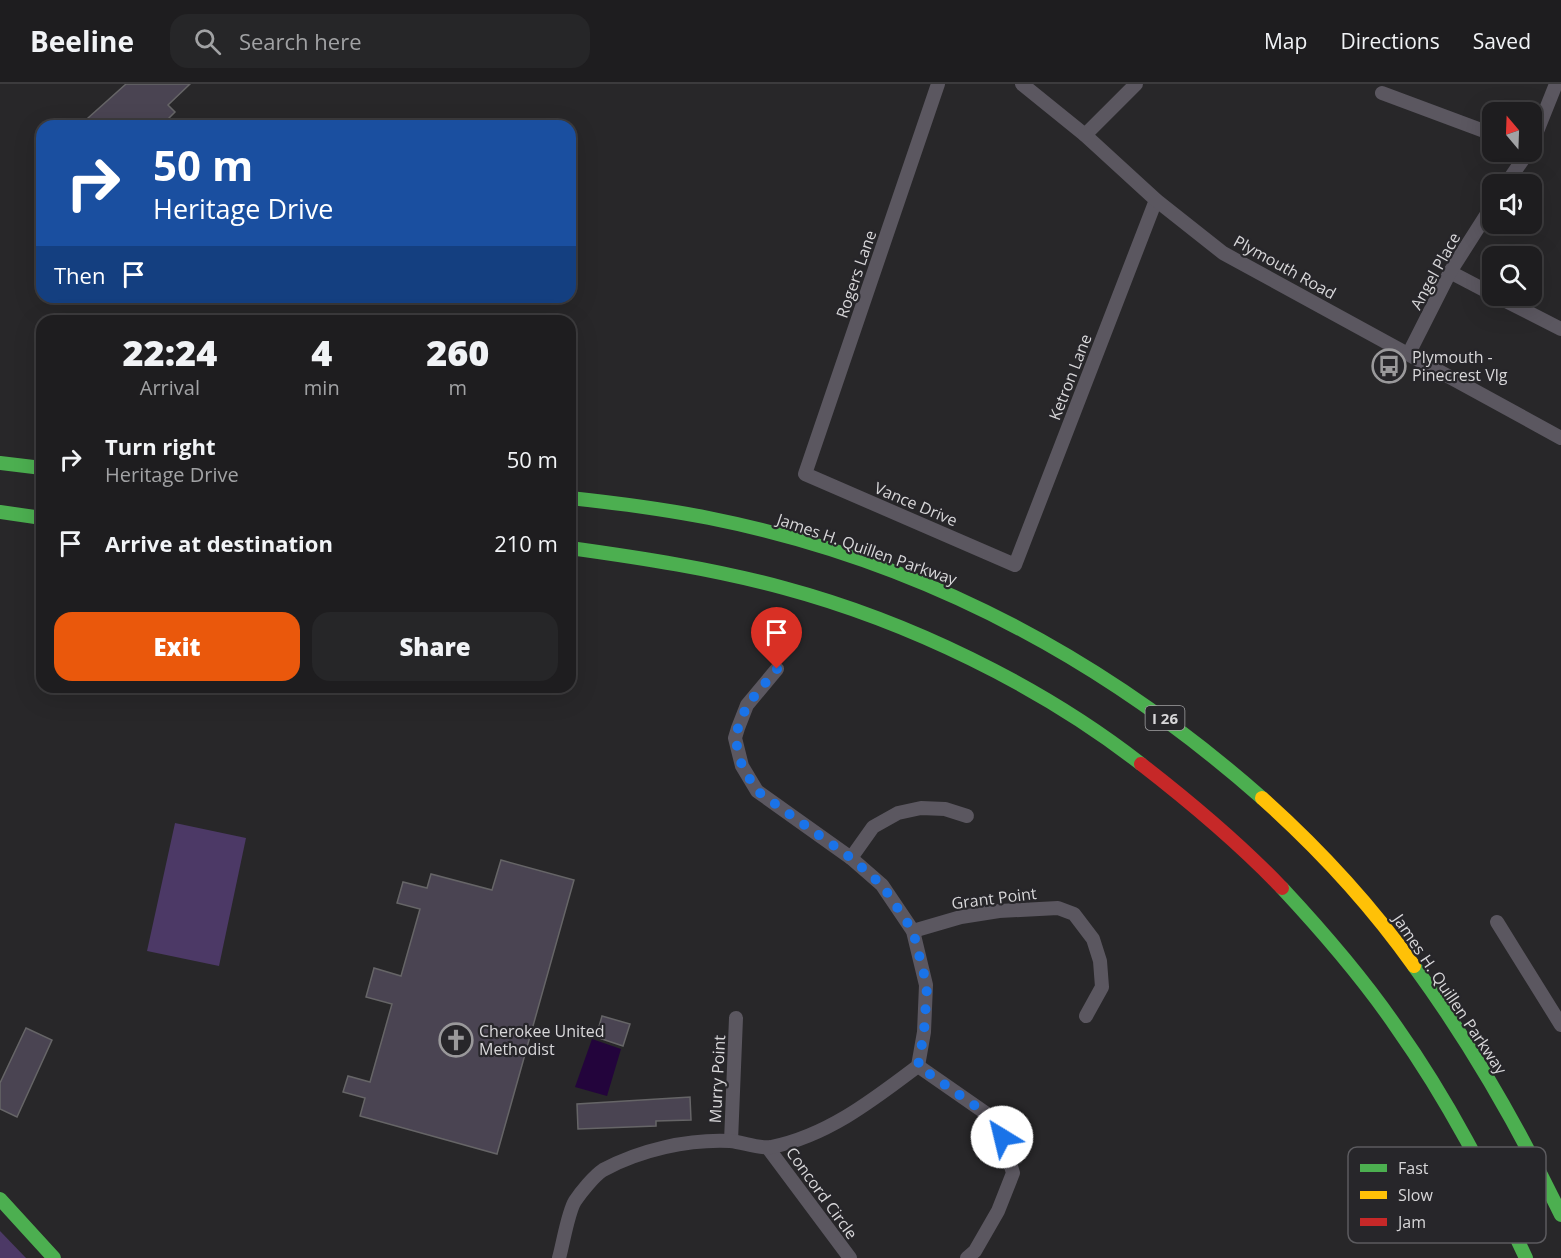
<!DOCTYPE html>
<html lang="en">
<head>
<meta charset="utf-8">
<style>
	body { margin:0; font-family:"Open Sans",sans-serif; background:#262628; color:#f1f3f6; height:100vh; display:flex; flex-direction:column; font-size:22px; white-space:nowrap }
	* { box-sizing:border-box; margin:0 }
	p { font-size:20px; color:#a1a2a4 }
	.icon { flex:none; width:33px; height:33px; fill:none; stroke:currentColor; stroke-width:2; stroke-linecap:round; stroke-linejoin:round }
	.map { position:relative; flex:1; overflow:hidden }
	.panel { position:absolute; left:36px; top:231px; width:540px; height:378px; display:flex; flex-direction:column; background:#1e1d1f; border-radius:18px; box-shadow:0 6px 24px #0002,0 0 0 2px #3c3b3d }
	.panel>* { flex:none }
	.hud { position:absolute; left:36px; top:36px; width:540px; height:183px; border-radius:18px; box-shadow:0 6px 24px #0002,0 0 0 2px #3c3b3d; background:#1a4fa0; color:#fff; overflow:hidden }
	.needle { width:39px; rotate:341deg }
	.tools { position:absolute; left:1482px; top:18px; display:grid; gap:12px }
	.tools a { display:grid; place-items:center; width:60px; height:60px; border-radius:12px; background:#1e1d1f; box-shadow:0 6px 24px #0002,0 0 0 2px #3c3b3d; font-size:30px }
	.pin { position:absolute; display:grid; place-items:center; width:51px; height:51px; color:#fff; margin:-62px -26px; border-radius:50% 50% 50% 0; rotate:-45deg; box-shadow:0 0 6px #0007 }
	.pin .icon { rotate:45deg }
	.me { position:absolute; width:66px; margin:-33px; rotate:324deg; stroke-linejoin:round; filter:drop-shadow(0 0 4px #0008) }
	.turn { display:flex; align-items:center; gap:21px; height:126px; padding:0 18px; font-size:27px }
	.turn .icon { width:78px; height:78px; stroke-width:2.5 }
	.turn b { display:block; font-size:42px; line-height:51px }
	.then { display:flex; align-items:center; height:57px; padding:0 18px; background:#0003; gap:12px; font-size:22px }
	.eta { display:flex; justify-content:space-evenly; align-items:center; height:102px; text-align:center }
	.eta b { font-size:36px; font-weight:800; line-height:42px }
	.button { display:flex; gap:12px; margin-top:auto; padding:12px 18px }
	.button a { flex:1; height:69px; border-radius:18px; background:#ea580c; color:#fff; font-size:24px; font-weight:800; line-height:69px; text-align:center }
	.button a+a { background:#262628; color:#f1f3f6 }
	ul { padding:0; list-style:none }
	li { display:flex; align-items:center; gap:18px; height:84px; padding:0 18px }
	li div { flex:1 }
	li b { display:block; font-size:22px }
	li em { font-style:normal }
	header { display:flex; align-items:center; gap:36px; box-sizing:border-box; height:84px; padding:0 30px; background:#1e1d1f; border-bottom:2px solid #3c3b3d }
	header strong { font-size:28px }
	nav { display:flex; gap:33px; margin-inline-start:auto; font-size:21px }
	.search { width:420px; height:54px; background:#262628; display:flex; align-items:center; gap:15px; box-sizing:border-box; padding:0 21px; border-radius:18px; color:#a1a2a4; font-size:22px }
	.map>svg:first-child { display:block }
	.green { fill:#4c3966 }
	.water { fill:#23043c }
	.building { fill:#4a4452; stroke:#666567; stroke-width:1.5 }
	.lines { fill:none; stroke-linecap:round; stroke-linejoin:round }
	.street { stroke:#5b5760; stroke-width:14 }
	.fast { stroke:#4caf50; stroke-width:14 }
	.slow { stroke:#ffc107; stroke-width:14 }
	.jam { stroke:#c62828; stroke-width:14 }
	.route { stroke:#1a73e8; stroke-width:10; stroke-dasharray:0 18 }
	.labels { text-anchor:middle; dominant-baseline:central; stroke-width:4.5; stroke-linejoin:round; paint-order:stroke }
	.shield { fill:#27262a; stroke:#a3a2a4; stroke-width:1.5 }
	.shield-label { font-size:15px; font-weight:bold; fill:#d8d7d9 }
	.street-label { font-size:16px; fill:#d8d7d9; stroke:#27262a }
	.poi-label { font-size:16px; fill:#d8d7d9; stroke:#27262a; text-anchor:start }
	.key { fill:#27262a; stroke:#5c5b5f; stroke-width:1.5 }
	.key-label { font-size:16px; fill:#d8d7d9 }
</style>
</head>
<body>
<header>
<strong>Beeline</strong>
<div class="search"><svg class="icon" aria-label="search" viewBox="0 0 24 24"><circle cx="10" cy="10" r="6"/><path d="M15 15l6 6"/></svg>Search here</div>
<nav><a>Map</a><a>Directions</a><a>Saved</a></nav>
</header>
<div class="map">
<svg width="1561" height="1174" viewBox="0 0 1561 1174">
	<rect width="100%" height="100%" fill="#282729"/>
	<g class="green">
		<polygon points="175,739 246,754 219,882 147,867"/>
		<polygon points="0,1147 26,1174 0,1174"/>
	</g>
	<polygon class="water" points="592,955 621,965 607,1012 575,1003"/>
	<g class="building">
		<polygon points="126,0 190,0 168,21 175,28 161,42 96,42 88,34"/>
		<polygon points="501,776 574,796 497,1070 360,1032 365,1014 343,1008 348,992 370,998 392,920 366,913 374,884 401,892 420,825 397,819 403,798 427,804 431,790 492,806"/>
		<polygon points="602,932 630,940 623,962 596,953"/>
		<polygon points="26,944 52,956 17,1033 0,1025 0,999"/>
		<polygon points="690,1013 691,1036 656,1037 656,1042 578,1045 577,1020"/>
	</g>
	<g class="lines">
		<g class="street">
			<polyline points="938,0 805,390 1015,481 1156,116"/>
			<polyline points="1022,0 1085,51 1156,116 1223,169 1561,354"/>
			<polyline points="1382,9 1492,50"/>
			<polyline points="1085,51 1136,0"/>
			<polyline points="1532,60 1556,0"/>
			<polyline points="1506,100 1528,68"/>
			<polyline points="1450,188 1492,210"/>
			<polyline points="1496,212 1561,245"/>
			<polyline points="1409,269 1450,188 1492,122"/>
			<polyline points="851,774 873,743 898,729 921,724 945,725 967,732"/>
			<polyline points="1497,838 1561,941"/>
			<polyline points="913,847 961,833 999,827 1058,824 1074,830 1093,855 1100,877 1102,903 1086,932"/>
			<polyline points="918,982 987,1030 1002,1053 1013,1089 998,1127 975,1167 967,1174"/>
			<polyline points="731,1057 736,934"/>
			<polyline points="768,1064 850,1174"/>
			<path d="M 559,1174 C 563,1160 568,1128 575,1117 C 581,1108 594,1092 603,1086 C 640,1066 688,1055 730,1057 C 743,1058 758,1065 771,1063 C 827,1052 873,1016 918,982 L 924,948 L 926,901 L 913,847 L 882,801 L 851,774 L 757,707 L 742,682 L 735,654 L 738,644 L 747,621 L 777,585"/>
		</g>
		<g class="fast">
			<polyline points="0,379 42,384"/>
			<path d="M 570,414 C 617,419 663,425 709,434 C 920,476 1102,573 1262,714"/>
			<polyline points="0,428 42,434"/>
			<path d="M 570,464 C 642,474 714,485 784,504 C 907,537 1040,601 1141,680"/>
			<path d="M 1282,804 C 1323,848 1363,894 1397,944 C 1448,1016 1488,1094 1526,1174"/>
			<path d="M 1414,882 C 1471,960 1519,1044 1561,1131"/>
			<polyline points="0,1115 54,1174"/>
		</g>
		<path class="slow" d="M 1262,714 C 1319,765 1370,820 1414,882"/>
		<path class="jam" d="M 1141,680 C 1190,718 1238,758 1282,804"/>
	</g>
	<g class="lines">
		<polyline class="route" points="777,585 747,621 738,644 735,654 742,682 757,707 851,774 882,801 913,847 927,902 924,948 918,982 987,1030 1002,1053"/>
	</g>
	<defs>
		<g id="bus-ring" transform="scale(1.725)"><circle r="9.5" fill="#27262a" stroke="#9a999b" stroke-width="1.5"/><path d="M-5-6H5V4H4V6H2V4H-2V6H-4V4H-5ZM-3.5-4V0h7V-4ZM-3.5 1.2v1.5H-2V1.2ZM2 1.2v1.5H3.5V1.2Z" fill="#9a999b"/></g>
		<g id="church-ring" transform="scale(1.725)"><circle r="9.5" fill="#27262a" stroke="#9a999b" stroke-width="1.5"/><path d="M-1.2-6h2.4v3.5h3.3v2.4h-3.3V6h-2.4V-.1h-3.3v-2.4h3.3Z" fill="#9a999b"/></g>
	</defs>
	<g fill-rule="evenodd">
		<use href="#bus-ring" x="1389" y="282"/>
		<use href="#church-ring" x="456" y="956"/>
	</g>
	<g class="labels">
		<rect class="shield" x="1145.5" y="622" width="39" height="24" rx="4.5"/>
		<g class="shield-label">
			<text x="1165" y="634">I 26</text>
		</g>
		<g class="street-label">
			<text transform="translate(1285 183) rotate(29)">Plymouth Road</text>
			<text transform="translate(1435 187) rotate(-61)">Angel Place</text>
			<text transform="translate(856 190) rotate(-71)">Rogers Lane</text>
			<text transform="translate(1070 293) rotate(-69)">Ketron Lane</text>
			<text transform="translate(916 420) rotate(23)">Vance Drive</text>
			<text transform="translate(867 465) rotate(19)">James H. Quillen Parkway</text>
			<text transform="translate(994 814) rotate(-7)">Grant Point</text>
			<text transform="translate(1450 910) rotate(56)">James H. Quillen Parkway</text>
			<text transform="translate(717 995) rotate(-87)">Murry Point</text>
			<text transform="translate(822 1109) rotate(54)">Concord Circle</text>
		</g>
		<g class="poi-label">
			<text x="1412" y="273">Plymouth -<tspan x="1412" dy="18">Pinecrest Vlg</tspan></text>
			<text x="479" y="947">Cherokee United<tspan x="479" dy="18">Methodist</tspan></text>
		</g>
	</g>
	<rect x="1348" y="1063" width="198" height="96" rx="9" class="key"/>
	<rect x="1360" y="1080" width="27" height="8" fill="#4caf50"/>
	<rect x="1360" y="1107" width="27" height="8" fill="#ffc107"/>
	<rect x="1360" y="1134" width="27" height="8" fill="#c62828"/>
	<g class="key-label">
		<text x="1398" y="1090">Fast</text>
		<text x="1398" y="1117">Slow</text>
		<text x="1398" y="1144">Jam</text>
	</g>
</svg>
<div class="tools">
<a><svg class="needle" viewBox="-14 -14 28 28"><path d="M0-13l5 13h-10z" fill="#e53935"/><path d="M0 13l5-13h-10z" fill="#a1a2a4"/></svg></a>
<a><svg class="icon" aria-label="sound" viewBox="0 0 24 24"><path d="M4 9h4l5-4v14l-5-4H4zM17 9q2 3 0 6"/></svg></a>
<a><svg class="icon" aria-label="search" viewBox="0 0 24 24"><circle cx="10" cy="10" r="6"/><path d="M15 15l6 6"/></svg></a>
</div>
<div class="pin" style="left:777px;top:585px;background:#d93025"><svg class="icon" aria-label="arrive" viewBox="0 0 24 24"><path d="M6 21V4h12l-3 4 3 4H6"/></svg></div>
<svg class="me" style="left:1002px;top:1053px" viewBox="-20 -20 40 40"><circle r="19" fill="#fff"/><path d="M0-13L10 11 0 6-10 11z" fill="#1a73e8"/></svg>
<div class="hud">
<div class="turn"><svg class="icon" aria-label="right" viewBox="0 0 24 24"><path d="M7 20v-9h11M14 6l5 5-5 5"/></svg><div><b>50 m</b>Heritage Drive</div></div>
<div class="then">Then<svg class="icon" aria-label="arrive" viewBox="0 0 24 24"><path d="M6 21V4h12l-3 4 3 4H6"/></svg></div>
</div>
<section class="panel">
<div class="eta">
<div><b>22:24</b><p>Arrival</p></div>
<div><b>4</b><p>min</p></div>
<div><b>260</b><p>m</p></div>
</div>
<ul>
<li><svg class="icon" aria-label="right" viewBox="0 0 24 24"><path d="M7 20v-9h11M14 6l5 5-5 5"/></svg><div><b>Turn right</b><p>Heritage Drive</p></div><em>50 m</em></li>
<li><svg class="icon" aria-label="arrive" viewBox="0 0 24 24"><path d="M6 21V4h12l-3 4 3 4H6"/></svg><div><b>Arrive at destination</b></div><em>210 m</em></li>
</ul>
<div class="button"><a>Exit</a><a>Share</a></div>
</section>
</div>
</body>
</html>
